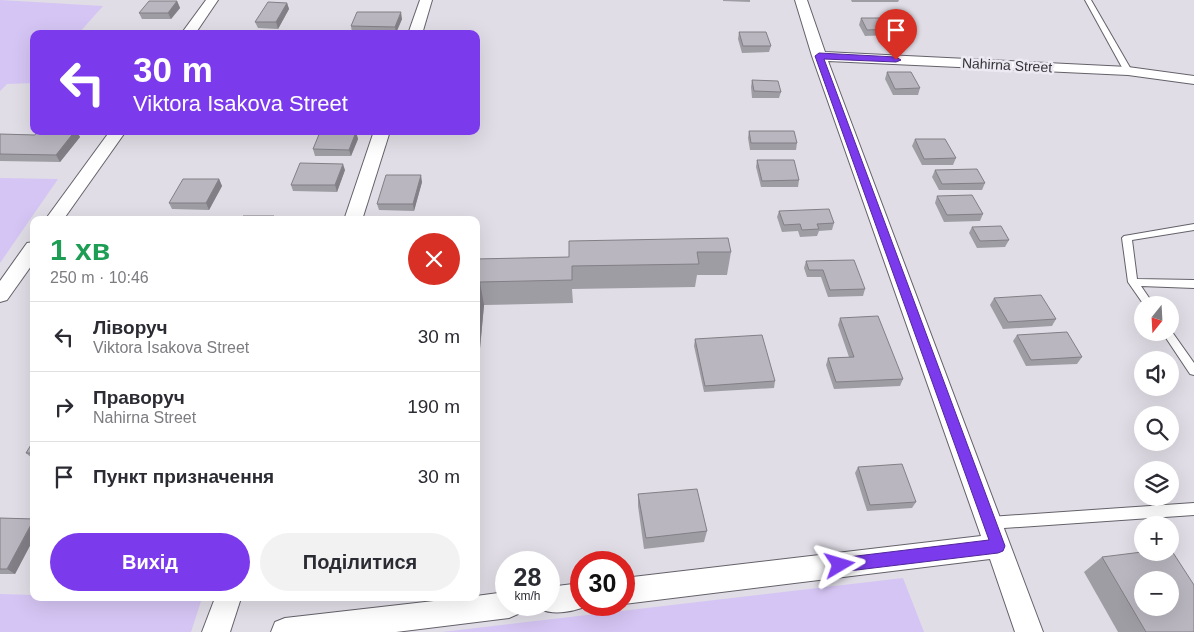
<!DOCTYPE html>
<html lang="uk">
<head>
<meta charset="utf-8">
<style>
	body { margin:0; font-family:Helvetica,sans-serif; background:#f2f2f3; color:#2b2b33; height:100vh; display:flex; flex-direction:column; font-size:19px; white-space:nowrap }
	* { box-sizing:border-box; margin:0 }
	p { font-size:16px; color:#7c7c81 }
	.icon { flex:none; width:28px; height:28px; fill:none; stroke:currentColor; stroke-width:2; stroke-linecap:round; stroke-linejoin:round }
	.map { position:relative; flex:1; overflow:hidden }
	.details { position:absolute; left:30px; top:216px; width:450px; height:385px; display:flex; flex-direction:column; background:#fff; border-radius:10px; box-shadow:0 5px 20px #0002 }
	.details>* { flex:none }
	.top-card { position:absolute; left:30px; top:30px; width:450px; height:105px; border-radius:10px; box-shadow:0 5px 20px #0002; background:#7c3aed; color:#fff; overflow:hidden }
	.needle { width:32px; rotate:198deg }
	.controls { position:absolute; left:1134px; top:296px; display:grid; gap:10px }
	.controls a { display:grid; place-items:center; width:45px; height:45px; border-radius:50%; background:#fff; box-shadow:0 5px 20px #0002; font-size:25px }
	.speed { position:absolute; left:495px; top:551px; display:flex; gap:10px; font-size:25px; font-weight:700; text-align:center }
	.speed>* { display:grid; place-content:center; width:65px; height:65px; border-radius:50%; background:#fff; box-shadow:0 5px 20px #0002; line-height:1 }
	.speed small { font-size:12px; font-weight:400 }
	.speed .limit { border:8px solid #d22; background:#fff; color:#111 }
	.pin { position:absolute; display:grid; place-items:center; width:42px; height:42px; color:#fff; margin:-51px -21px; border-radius:50% 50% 50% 0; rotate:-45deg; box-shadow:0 0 5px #0007 }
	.pin .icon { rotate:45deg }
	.me { position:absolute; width:55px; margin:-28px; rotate:83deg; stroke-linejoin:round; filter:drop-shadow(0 0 4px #0008) }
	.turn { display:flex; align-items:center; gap:18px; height:105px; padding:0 20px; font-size:22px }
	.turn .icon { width:65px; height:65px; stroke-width:2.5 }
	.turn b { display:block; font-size:35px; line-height:42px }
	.round { display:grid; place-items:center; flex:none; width:52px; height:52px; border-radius:26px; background:#f2f2f3 }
	.headline { display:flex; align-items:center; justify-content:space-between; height:85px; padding:0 20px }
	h1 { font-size:30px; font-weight:700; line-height:38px; color:#1e9e55 }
	.button { display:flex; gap:10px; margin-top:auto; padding:10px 20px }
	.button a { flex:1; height:58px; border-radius:30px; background:#7c3aed; color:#fff; font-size:20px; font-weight:700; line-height:58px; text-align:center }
	.button a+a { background:#f2f2f3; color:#2b2b33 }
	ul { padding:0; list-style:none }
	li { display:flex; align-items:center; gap:15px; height:70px; padding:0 20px; border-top:1px solid #e1e1e2 }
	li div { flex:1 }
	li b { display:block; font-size:19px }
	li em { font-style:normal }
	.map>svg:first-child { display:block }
	.green { fill:#d5c5f4 }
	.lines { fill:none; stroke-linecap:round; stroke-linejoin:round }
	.lane-casing { stroke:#646169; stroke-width:2 }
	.street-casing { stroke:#646169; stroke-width:2 }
	.lane { fill:#fff; fill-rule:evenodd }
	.street { fill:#fff; fill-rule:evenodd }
	.wall { fill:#9f9da4 }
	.shaded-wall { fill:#827f86 }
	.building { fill:#b9b6bf; stroke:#827f86; fill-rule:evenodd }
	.route { fill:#7c3aed; stroke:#51269a }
	.labels { text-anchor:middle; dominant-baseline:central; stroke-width:5; stroke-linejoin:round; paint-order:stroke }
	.far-street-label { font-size:14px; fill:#333236; stroke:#edeaf3 }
</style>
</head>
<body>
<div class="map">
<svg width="1194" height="632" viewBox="0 0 1194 632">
	<rect width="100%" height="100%" fill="#e0dde6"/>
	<g class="green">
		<polygon points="0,0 103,6 78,34 34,34 34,83 7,84 0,91"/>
		<polygon points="0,178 58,179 0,263"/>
		<polygon points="903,578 924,632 442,632"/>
		<polygon points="0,594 34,595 34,598 202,598 191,632 0,632"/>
	</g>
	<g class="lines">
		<g class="lane-casing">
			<g id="lane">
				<polygon points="1085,0 1091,0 1132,71 1131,73 1124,71"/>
				<polygon points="1194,224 1194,230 1132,240 1137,279 1194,280 1194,288 1141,286 1154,305 1144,305 1128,282 1122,238 1124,236"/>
				<polygon points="1170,329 1194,363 1194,375 1190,374 1162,332 1170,332"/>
				<polygon points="1194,503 1194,515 990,529 986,527 984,523 986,519 990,517"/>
			</g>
		</g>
		<g class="street-casing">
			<g id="street">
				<polygon points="206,0 218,0 195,34 181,34"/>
				<polygon points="420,0 432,0 422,34 408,34"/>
				<polygon points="795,0 807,0 825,52 1128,67 1194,76 1194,84 1128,75 828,61 1043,632 1015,632 990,559 624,604 624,578 981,536 812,56"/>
				<polygon points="110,131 126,131 63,220 45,220"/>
				<polygon points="374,131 390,131 362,220 344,220"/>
				<polygon points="34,242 34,262 7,300 0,302 0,281 27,243"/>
				<path d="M 581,583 L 581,605 L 590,605 C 575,611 555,616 540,609 L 538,605 L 549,605 L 549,587 Z"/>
				<polygon points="506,592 506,605 522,605 518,614 509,618 396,632 271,632 275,622 285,618 460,598 476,598 476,596"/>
				<polygon points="215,598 241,598 230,632 202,632"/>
			</g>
		</g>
		<use href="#lane" class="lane"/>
		<use href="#street" class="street"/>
	</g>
	<g class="wall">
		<polygon points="723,0 750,0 750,2 723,1"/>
		<polygon points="851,0 899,0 898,2 852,2"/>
		<polygon points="177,1 180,8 171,19 142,19 139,13"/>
		<polygon points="287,3 289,9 278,29 258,28 255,22"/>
		<polygon points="861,18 895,29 893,35 865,36 859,25"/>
		<polygon points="402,19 396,33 352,33 351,26"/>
		<polygon points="739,32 771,46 769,52 742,53 738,39"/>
		<polygon points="887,72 920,88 918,95 893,95 885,79"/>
		<polygon points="752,80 781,92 779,98 752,98 751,87"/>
		<polygon points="38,131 76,131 80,137 60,162 0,161 0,134 35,135"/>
		<polygon points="749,131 797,143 796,150 750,150 748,138"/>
		<polygon points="356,132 358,139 351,156 315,156 313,149"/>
		<polygon points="915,139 956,158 953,165 922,165 912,146"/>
		<polygon points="757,160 799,180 798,187 761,187 756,167"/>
		<polygon points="345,170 337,192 293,191 291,185"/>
		<polygon points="935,170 985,183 982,190 939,190 932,177"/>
		<polygon points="219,179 222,186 209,210 172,209 169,203"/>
		<polygon points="422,182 414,211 379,210 377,204"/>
		<polygon points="937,196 983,214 980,221 944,222 935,203"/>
		<polygon points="779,211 834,223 832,230 819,231 817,236 800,237 798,231 782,232 777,217"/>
		<polygon points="972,227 1009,240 1005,247 977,248 969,233"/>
		<polygon points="569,241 731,252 727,275 697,275 695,287 572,289 573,303 484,305 478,370 476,370 476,259 569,257"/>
		<polygon points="806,261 865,289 863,296 828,297 821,277 807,277 804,268"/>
		<polygon points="994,298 1056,319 1052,326 1003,329 990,305"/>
		<polygon points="840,318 903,379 900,386 834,389 826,365 828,358 849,357 838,325"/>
		<polygon points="1017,335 1082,357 1077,364 1026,366 1013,341"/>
		<polygon points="695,339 775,381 774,388 704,392 694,346"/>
		<polygon points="34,440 34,459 33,459 26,453"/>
		<polygon points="858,467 916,502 912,508 867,511 855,473"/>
		<polygon points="638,494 707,531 704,542 644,549 638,506"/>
		<polygon points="0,518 34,519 34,538 15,574 0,574"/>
		<polygon points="1102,557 1194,632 1118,632 1084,572"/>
	</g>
	<g class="shaded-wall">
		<polygon points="177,1 180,8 171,19 168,13"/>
		<polygon points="287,3 289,9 278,29 276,22"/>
		<polygon points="401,12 402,19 396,33 395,27"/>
		<polygon points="75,131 76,131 80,137 60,162 56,155"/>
		<polygon points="356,132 358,139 351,156 349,150"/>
		<polygon points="343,164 345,170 337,192 335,185"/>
		<polygon points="421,175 422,182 414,211 413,204"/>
		<polygon points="219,179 222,186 209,210 206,203"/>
		<polygon points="480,282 484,305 478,370 476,359 476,324"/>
		<polygon points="34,520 34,538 15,574 7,569"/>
	</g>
	<g class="building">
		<polygon points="149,1 177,1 168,13 139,13"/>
		<polygon points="268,2 287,3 276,22 255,22"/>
		<polygon points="357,12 401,12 395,27 351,26"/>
		<polygon points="861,18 888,18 895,29 867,30"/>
		<polygon points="739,32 766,32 771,46 743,46"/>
		<polygon points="887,72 911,72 920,88 895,89"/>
		<polygon points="752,80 778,81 781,92 754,91"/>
		<polygon points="38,131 75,131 56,155 0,154 0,134 35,135"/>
		<polygon points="749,131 794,131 797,143 751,143"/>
		<polygon points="320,132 356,132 349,150 313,149"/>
		<polygon points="915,139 945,139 956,158 924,159"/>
		<polygon points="757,160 794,160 799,180 762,181"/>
		<polygon points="300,163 343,164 335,185 291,185"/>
		<polygon points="977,169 985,183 942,184 935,170"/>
		<polygon points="386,175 421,175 413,204 377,204"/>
		<polygon points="183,179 219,179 206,203 169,203"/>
		<polygon points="972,195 983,214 947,215 937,196"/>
		<polygon points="829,209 834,223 817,224 819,229 802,230 800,224 784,225 779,211"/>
		<polygon points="243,216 274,216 272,220 241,220"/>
		<polygon points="1001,226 1009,240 980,241 972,227"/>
		<polygon points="728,238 731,252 697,252 699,264 572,266 572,280 480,282 476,324 476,259 569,257 569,241"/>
		<polygon points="854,260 865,289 830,290 823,270 809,270 806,261"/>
		<polygon points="1041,295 1056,319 1008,322 994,298"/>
		<polygon points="878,316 903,379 836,382 828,358 854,357 840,318"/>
		<polygon points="1067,332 1082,357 1031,360 1017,335"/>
		<polygon points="762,335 775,381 705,386 695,339"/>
		<polygon points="34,440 34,453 26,453"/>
		<polygon points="902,464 916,502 870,505 858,467"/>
		<polygon points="697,489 707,531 646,538 638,494"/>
		<polygon points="0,518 34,519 7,569 0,569"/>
		<path d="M 1170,548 L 1194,585 L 1194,632 L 1146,632 L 1102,557 L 1142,552 L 1170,552 ZM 1142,580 L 1170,580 L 1170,608 L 1142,608 Z"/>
	</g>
	<polygon class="route" points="819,53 896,57 901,60 896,62 824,59 1005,546 1003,551 998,553 840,572 835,570 833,565 835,560 840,558 989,540 815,56"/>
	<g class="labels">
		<g class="far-street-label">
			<text transform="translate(1007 65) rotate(3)">Nahirna Street</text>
		</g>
	</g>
</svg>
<div class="controls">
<a><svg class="needle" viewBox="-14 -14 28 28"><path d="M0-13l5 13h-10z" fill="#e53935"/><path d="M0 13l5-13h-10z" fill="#7c7c81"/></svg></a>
<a><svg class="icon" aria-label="sound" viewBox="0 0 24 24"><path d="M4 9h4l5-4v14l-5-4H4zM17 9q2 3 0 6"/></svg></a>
<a><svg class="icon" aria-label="search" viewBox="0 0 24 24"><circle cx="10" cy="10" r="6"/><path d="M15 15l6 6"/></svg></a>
<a><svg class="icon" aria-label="layers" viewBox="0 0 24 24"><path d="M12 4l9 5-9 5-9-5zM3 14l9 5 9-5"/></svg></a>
<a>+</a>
<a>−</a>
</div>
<div class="speed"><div>28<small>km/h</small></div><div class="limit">30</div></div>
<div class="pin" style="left:896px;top:60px;background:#d93025"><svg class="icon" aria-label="arrive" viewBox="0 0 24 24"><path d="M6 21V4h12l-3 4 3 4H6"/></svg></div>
<svg class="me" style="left:840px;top:565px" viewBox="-20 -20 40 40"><path d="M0-17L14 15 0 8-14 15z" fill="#7c3aed" stroke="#fff" stroke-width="4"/></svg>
<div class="top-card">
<div class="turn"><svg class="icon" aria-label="left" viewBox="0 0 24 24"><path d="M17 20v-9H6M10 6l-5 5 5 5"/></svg><div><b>30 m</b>Viktora Isakova Street</div></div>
</div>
<section class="details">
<div class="headline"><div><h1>1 хв</h1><p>250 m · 10:46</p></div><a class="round" style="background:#d93025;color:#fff"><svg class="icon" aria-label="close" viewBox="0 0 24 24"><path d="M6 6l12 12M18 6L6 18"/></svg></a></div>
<ul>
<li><svg class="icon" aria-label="left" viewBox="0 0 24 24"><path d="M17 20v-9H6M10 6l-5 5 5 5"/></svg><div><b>Ліворуч</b><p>Viktora Isakova Street</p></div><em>30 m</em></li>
<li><svg class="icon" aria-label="right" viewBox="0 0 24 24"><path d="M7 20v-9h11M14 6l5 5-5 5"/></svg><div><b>Праворуч</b><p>Nahirna Street</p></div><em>190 m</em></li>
<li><svg class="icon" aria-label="arrive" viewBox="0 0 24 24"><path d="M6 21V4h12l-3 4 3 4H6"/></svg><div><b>Пункт призначення</b></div><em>30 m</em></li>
</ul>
<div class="button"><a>Вихід</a><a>Поділитися</a></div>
</section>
</div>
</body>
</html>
